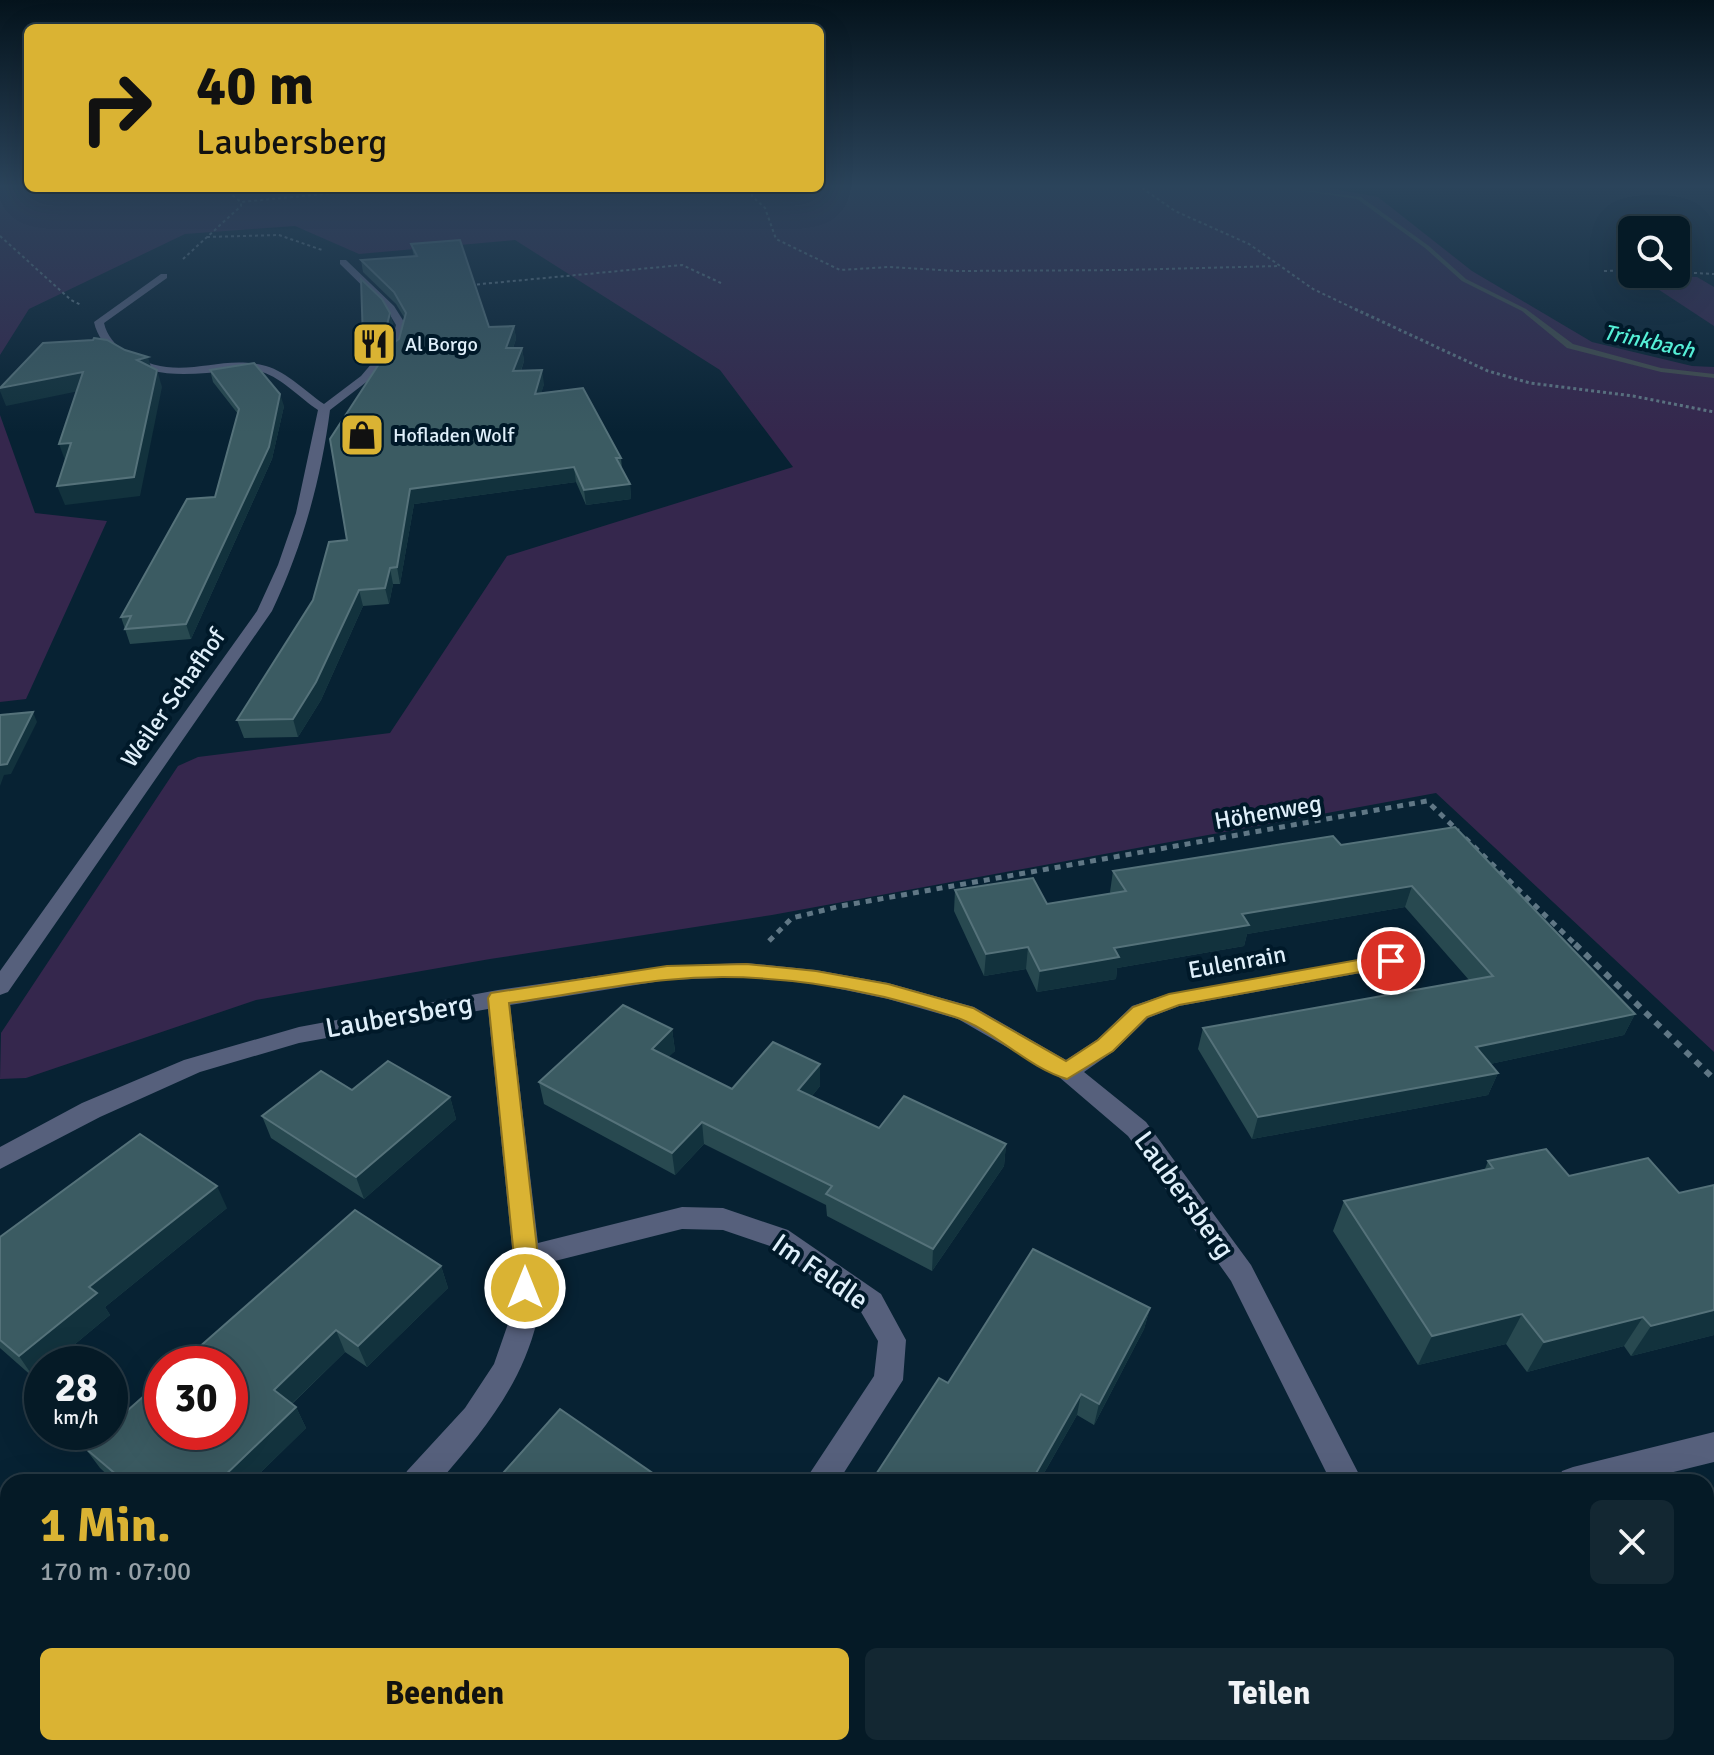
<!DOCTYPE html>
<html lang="de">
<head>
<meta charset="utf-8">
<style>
	body { margin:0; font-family:Signika,sans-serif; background:#132732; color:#f1f3f6; height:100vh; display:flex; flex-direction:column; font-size:30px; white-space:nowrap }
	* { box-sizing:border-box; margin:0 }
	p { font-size:26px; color:#97a1a7 }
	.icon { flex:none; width:44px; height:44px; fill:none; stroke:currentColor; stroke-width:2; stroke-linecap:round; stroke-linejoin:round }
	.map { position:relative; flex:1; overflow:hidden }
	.panel { position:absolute; left:0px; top:1474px; width:1714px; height:282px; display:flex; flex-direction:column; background:#051a26; border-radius:24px 24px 0 0; box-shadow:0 8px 32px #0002,0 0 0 2px #263843 }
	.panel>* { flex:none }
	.guide { position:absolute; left:24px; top:24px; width:800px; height:168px; border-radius:12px; box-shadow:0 8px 32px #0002,0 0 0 2px #263843; background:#dab333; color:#111; overflow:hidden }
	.buttons { position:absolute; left:1618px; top:216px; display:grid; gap:16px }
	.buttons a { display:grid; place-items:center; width:72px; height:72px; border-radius:12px; background:#051a26; box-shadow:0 8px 32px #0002,0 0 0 2px #263843; font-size:40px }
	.speed { position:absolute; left:24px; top:1346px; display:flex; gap:16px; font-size:40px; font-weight:700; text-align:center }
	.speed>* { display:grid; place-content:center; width:104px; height:104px; border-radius:50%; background:#051a26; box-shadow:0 8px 32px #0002,0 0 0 2px #263843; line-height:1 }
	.speed small { font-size:20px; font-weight:400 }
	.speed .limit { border:12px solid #d22; background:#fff; color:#111 }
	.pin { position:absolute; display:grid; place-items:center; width:68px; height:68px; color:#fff; margin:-34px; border:4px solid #fff; border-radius:50%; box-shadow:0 2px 8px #0007 }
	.me { position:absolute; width:88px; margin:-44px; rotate:0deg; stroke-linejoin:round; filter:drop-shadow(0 0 6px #0008) }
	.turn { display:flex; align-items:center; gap:28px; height:168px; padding:0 40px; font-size:36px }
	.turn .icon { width:104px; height:104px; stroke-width:2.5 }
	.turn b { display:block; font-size:56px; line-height:68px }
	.round { display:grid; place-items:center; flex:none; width:84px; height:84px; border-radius:12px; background:#132732 }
	.head { display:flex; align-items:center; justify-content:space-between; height:136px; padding:0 40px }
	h1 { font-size:48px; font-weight:700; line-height:60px; color:#dab333 }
	.action { display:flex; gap:16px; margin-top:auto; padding:16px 40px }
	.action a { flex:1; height:92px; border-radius:12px; background:#dab333; color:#111; font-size:32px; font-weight:700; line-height:92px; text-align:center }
	.action a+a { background:#132732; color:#f1f3f6 }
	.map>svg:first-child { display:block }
	.green { fill:#35274d }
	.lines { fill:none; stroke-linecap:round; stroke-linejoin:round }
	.stream { fill:#434d4f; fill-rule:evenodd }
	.path-far3 { stroke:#607785; stroke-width:2; stroke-dasharray:3 3; stroke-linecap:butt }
	.path-far2 { stroke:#607785; stroke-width:3; stroke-dasharray:3 3; stroke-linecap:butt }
	.path-far1 { stroke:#607785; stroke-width:5; stroke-dasharray:6 6; stroke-linecap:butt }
	.path { stroke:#607785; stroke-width:6; stroke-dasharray:7 7; stroke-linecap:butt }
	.street { fill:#56607c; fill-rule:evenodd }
	.wall { fill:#284950 }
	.shaded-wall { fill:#12323d }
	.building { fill:#3b5b62; stroke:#55727a; stroke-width:2 }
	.route { fill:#dab333; stroke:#8e7421; stroke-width:2 }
	.labels { text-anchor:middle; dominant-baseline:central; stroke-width:8; stroke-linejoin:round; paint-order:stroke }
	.far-poi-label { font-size:20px; fill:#dfeffa; stroke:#001929; text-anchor:start }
	.far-water-label { font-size:22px; font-style:italic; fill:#54efd6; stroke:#001929 }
	.street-label { font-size:24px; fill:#dfeffa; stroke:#001929 }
	.near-street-label { font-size:28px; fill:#dfeffa; stroke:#001929 }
</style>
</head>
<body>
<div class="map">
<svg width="1714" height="1755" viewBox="0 0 1714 1755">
	<rect width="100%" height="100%" fill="#072233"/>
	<g class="green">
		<polygon points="0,188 1329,188 1378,197 1472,271 1592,342 1692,366 1714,367 1714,1052 1436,793 772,915 490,959 256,1000 26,1078 0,1079 1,1033 178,766 198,757 390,733 507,556 793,467 720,370 515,240 359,254 295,226 185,234 29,309 0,355"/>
		<polygon points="1638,276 1697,277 1714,287 1714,326"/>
		<polygon points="0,415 35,513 107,521 26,699 0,702"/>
	</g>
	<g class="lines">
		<polygon class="stream" points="1285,188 1361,197 1429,246 1466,279 1526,309 1573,344 1661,368 1714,374 1714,378 1661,372 1567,348 1522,311 1462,281 1425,248 1357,199"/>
		<g class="path-far3">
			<polyline points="223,188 241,202 386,188"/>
			<polyline points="751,188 752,196 765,208 776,239 840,270 889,267 957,271 1124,270 1279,266"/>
			<polyline points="1142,188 1175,211 1249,244 1313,289 1359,311"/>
			<polyline points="0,236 71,300 81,305"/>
			<polyline points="207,237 279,235 322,250"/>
			<polyline points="183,259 241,206 241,202"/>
			<polyline points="1604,271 1632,270"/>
			<polyline points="1676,272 1714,274"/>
			<polyline points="471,285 682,265 721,283"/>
		</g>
		<polyline class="path-far2" points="1355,309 1488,371 1530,383 1633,396 1714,412"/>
		<g class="path-far1">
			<polyline points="1465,838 1577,946"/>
			<polyline points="769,941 792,918 841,906 1427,801 1458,831"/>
		</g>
		<polyline class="path" points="1575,944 1714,1079"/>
		<g class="street">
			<path d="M 340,260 L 346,260 L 394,306 L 406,325 L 399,351 L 386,360 L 369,380 L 330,410 C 321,480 302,548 272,611 L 8,992 L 0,995 L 0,971 L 257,611 L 278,565 L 296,513 L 318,410 C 301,399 282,378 262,372 C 253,369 241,370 231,371 C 190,374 155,380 118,356 C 106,348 97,336 94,322 L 161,274 L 167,274 L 167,278 L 104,323 C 107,336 115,345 126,352 C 180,386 216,352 266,366 C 287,372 306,392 324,404 L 361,376 L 378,356 L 390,348 L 396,325 L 387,310 L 340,264 Z"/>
			<path d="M 1391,954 L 1399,956 L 1402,961 L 1399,966 L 1179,1006 L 1148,1018 L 1114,1051 L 1084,1072 L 1146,1122 L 1251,1265 L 1363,1482 L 1331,1482 L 1231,1281 L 1128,1136 L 1059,1077 L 958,1019 L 888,999 L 816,984 L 746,977 L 667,980 L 510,1005 L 538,1243 L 682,1207 L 723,1208 L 788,1230 L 881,1294 L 906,1340 L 903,1380 L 838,1482 L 804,1482 L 874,1376 L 878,1341 L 861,1312 L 770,1246 L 723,1230 L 682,1229 L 539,1265 C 539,1283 541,1304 537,1321 C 521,1386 482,1433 439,1482 L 402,1482 L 407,1471 L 465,1408 L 494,1364 L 510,1318 L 513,1257 L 488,1009 L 299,1043 L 200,1072 L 100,1117 L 0,1169 L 0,1147 L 82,1103 L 184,1060 L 299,1027 L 498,990 L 667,966 L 746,963 L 816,970 L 888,983 L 974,1007 L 1066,1060 L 1098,1039 L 1132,1006 L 1168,994 Z"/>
			<polygon points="1714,1432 1714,1462 1633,1482 1557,1482 1562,1471 1573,1467"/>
			<polygon points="158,1748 197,1748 194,1755 155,1755"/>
			<polygon points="998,1748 1034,1748 1031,1755 995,1755"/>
			<polygon points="1468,1748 1505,1748 1508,1755 1471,1755"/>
		</g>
	</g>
	<g class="wall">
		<polygon points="411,244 489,327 514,326 516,339 513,348 522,348 524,361 521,371 544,384 541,393 621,458 622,469 630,484 631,499 586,505 576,482 414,504 400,584 393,584 389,604 363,606 321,700 298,737 244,738 237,720 313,600 347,540 405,319 396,304 363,272 361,260 414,257"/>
		<polygon points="390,313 393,325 387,346 378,352 366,353 363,340"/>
		<polygon points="210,370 284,406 272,459 191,639 130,644 121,617 215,497 238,414 213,382"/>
		<polygon points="1341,845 1635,1014 1624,1035 1490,1064 1498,1073 1488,1095 1252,1139 1198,1049 1203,1028 1469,980 1405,907 1247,934 1244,946 1117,968 1116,979 1037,992 1026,969 984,976 954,911 955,890 1047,904 1111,894 1110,892 1113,871"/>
		<polygon points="672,1029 675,1051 668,1057 732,1089 820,1064 820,1086 812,1096 879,1128 1006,1144 1004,1166 932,1271 827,1216 826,1205 704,1144 675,1175 544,1104 539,1082"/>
		<polygon points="352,1090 450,1097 456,1119 364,1199 271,1138 262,1116"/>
		<polygon points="1488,1161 1569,1176 1679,1193 1714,1185 1714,1335 1631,1356 1624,1346 1527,1372 1506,1344 1418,1365 1333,1231 1344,1201 1485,1169"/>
		<polygon points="227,1208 105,1307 110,1315 51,1364 42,1364 42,1371 34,1378 0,1348 0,1237"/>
		<polygon points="441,1266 448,1288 367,1367 345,1352 292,1404 296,1407 306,1428 251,1482 115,1482 100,1468 85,1448 230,1364"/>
		<polygon points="1150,1308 1144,1329 1094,1425 1077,1415 1039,1482 871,1482 948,1383"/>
		<polygon points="1708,1652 1714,1755 1643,1755 1639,1748 1706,1748"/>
		<polygon points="292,1748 469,1748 464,1755 299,1755"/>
		<polygon points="1182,1748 1425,1748 1423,1755 1179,1755"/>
	</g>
	<g class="shaded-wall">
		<polygon points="390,313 393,325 387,346 378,352 375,339"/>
		<polygon points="514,326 516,339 508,362 506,348"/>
		<polygon points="522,348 524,361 516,384 513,371"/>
		<polygon points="148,357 153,374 137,360"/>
		<polygon points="157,370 162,387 140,496 65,505 57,486"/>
		<polygon points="542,370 544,384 537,408 535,394"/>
		<polygon points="83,372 89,389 6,406 0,391 0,389"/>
		<polygon points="280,394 284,406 272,459 191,639 186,624"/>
		<polygon points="71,443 66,463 59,444"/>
		<polygon points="574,467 576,482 414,504 400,584 397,567 410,489"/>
		<polygon points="630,484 631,499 586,505 584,490"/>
		<polygon points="390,568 393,584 389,604 385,588"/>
		<polygon points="359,590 363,606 321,700 298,737 293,719"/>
		<polygon points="33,712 37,722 11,774 4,775 0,786 0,765"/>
		<polygon points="1412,886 1405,907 1247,934 1244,946 1117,968 1116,979 1037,992 1040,971 1114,948 1242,914"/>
		<polygon points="1028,947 1026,969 984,976 986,954"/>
		<polygon points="1635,1014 1624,1035 1467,1069 1476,1047"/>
		<polygon points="672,1029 675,1051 655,1070 652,1049"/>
		<polygon points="820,1064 820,1086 799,1112 798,1090"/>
		<polygon points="1498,1073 1488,1095 1252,1139 1258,1117"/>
		<polygon points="450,1097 456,1119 364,1199 356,1177"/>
		<polygon points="702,1122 704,1144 675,1175 672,1153"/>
		<polygon points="1006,1144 1004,1166 932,1271 933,1249"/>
		<polygon points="217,1186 227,1208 105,1307 110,1315 51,1364 42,1364 42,1371 34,1378 19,1356 89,1287"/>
		<polygon points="441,1266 448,1288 367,1367 358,1346"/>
		<polygon points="1150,1308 1144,1329 1094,1425 1099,1404"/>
		<polygon points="1714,1310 1714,1335 1631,1356 1651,1326"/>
		<polygon points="1522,1314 1506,1344 1418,1365 1432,1336"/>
		<polygon points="1643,1317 1624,1346 1527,1372 1544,1342"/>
		<polygon points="336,1330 345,1352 284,1411 274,1390"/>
		<polygon points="1081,1394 1077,1415 1039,1482 1031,1482"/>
		<polygon points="296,1407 306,1428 251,1482 218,1482"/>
		<polygon points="8,1710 8,1748 24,1748 18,1755 0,1755 0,1718"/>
		<polygon points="446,1748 469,1748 464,1755 441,1755"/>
		<polygon points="868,1748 880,1748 876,1755 864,1755"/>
	</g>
	<g class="building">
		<polygon points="460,240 489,327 514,326 506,348 522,348 513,371 542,370 535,394 583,388 621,458 616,458 630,484 584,490 574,467 410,489 397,567 390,568 385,588 359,590 316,682 293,719 237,720 313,600 329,542 347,540 330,439 392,344 399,339 406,313 394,292 361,260 417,256 411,244"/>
		<polygon points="361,279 382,299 390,313 385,333 375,339 363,340"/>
		<polygon points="94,338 107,340 125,350 148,357 137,360 157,370 134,477 57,486 71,443 59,444 83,372 0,388 43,343 93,340"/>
		<polygon points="254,363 280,394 269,447 186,624 125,629 131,616 121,617 187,499 215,497 239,409 210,370"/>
		<polygon points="33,712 7,764 0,765 0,715"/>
		<polygon points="1455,827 1635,1014 1476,1047 1498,1073 1258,1117 1203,1028 1493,976 1412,886 1242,914 1249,925 1114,948 1119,957 1040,971 1028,947 986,954 955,890 1033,878 1047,904 1126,891 1113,871 1333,836 1341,845"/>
		<polygon points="623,1005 672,1029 652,1049 732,1089 773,1042 820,1064 798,1090 879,1128 904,1096 1006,1144 933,1249 826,1194 832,1186 702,1122 672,1153 539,1082"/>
		<polygon points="388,1061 450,1097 356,1177 262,1116 321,1071 352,1090"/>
		<polygon points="140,1134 217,1186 89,1287 97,1293 19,1356 0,1340 0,1237"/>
		<polygon points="1546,1149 1569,1176 1648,1158 1679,1193 1714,1185 1714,1310 1651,1326 1643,1317 1544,1342 1522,1314 1432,1336 1344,1201 1493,1168 1488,1161"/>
		<polygon points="355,1210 441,1266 358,1346 336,1330 274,1390 296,1407 218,1482 125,1482 85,1448 103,1432 110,1432 110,1426 162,1380 162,1432 230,1432 230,1364 180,1364"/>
		<polygon points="1033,1249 1150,1308 1099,1404 1081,1394 1031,1482 871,1482 939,1378 948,1383"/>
		<polygon points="560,1409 664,1481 663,1482 495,1482"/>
		<polygon points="0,1627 8,1635 8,1710 0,1718"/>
		<polygon points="1706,1649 1708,1652 1714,1651 1714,1755 1672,1755 1668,1748 1706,1748"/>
		<polygon points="298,1748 446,1748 441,1755 306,1755"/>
		<polygon points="699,1748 868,1748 864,1755 694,1755"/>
		<polygon points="1184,1748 1425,1748 1423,1755 1194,1755"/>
	</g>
	<linearGradient id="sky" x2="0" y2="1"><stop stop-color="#04131c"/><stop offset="0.43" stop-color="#2b445b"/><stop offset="1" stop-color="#2b445b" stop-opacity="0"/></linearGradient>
	<rect width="1714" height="433" fill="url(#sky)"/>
	<path class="route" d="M 1391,954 L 1401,961 L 1398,965 L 1179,1005 L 1147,1017 L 1113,1051 L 1067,1079 C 1026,1067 995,1030 955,1017 C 864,987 762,970 666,980 C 614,985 561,996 509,1003 L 538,1257 L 538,1288 L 534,1295 L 525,1298 L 516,1295 L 512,1288 L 514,1257 L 488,998 L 491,993 L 667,966 L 746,964 L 816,971 L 888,984 L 973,1008 L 1066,1061 L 1098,1040 L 1133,1007 L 1169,994 Z"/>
	<defs>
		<g id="restaurant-square" transform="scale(2.3)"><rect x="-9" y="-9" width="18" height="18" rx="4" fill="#dab333" stroke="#001929"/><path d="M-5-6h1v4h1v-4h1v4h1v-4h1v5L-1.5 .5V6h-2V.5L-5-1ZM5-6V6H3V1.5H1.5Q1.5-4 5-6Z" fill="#111"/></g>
		<g id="shop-square" transform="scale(2.3)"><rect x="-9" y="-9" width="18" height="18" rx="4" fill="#dab333" stroke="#001929"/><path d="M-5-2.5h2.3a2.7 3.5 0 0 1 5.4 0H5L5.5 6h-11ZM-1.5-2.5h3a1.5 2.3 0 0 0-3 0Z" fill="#111"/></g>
	</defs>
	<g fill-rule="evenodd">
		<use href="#restaurant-square" x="374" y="344"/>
		<use href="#shop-square" x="362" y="435"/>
	</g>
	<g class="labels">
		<g class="far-poi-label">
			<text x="405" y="344">Al Borgo</text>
			<text x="393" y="435">Hofladen Wolf</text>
		</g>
		<g class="far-water-label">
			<text transform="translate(1649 341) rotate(12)">Trinkbach</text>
		</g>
		<g class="street-label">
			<text transform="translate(173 698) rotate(-55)">Weiler Schafhof</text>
			<text transform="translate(1268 812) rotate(-10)">Höhenweg</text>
			<text transform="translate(1237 962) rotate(-10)">Eulenrain</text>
		</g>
		<g class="near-street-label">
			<text transform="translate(399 1016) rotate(-10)">Laubersberg</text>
			<text transform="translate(1184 1195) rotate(54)">Laubersberg</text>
			<text transform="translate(820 1272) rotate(35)">Im Feldle</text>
		</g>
	</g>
</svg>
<div class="buttons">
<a><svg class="icon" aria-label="search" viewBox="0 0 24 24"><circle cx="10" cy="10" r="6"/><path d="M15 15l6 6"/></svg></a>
</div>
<div class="speed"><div>28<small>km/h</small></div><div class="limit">30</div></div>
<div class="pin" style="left:1391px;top:961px;background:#d93025"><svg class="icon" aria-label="arrive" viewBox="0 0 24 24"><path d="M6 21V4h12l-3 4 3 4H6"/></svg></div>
<svg class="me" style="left:525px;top:1288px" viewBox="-20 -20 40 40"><circle r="17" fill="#dab333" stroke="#fff" stroke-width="3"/><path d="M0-11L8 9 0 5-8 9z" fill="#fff"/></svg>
<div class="guide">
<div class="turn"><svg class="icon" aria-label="right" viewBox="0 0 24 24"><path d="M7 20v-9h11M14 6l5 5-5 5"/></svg><div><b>40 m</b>Laubersberg</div></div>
</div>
<section class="panel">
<div class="head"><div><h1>1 Min.</h1><p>170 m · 07:00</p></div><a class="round"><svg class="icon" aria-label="close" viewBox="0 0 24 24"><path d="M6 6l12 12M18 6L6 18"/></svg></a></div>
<div class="action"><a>Beenden</a><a>Teilen</a></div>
</section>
</div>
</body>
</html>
